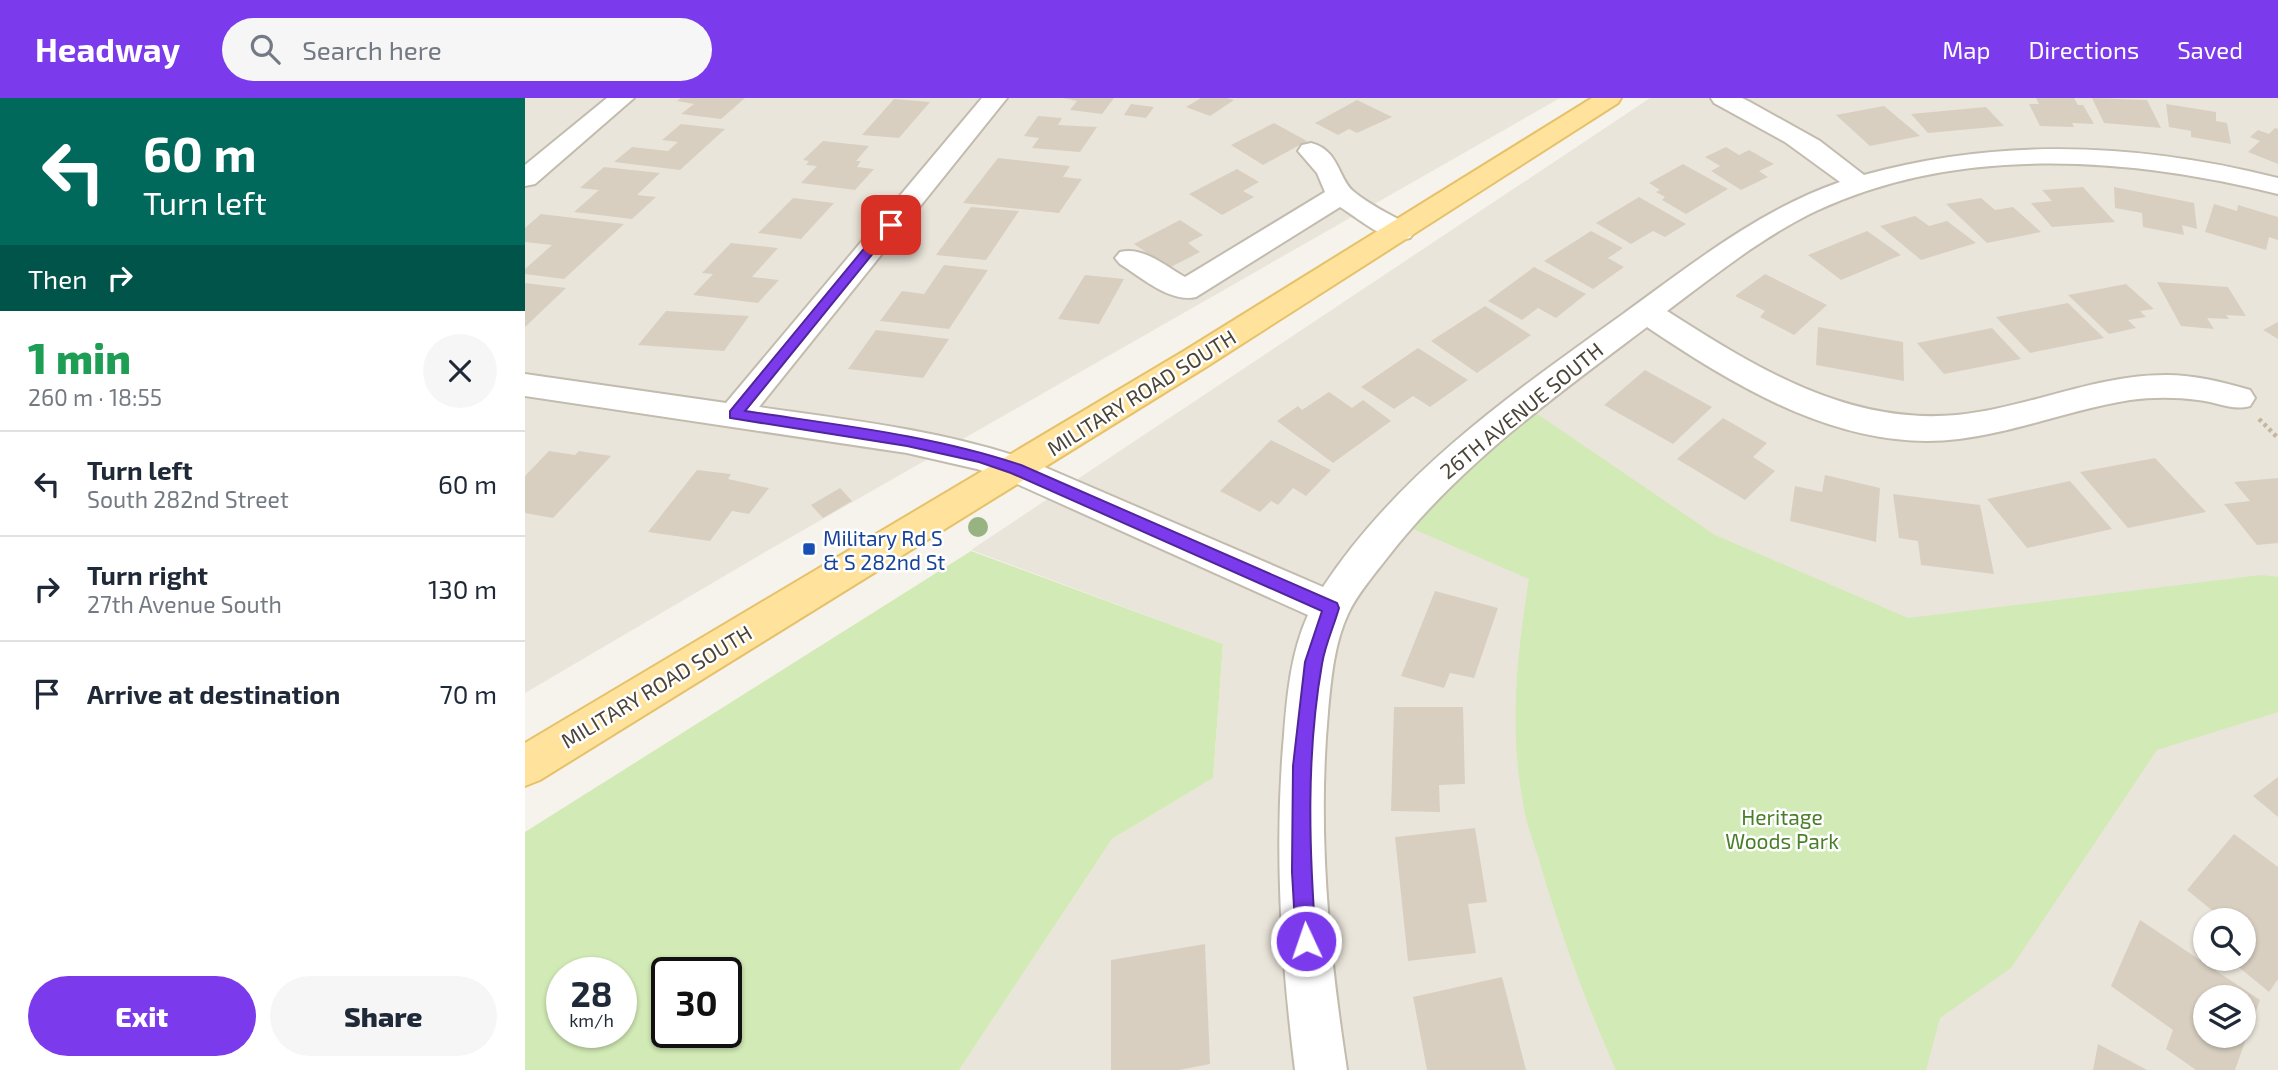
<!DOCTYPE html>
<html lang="en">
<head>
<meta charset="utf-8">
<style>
	body { margin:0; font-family:"Exo 2",sans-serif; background:#f6f6f7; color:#1f2937; height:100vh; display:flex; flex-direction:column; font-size:26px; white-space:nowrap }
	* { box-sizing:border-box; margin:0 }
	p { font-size:23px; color:#747a83 }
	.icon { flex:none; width:38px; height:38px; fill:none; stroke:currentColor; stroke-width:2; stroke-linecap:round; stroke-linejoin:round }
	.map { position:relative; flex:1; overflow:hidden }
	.drawer { display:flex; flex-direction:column; background:#fff; width:525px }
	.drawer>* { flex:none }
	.top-card { background:#00695c; color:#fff; overflow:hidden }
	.fabs { position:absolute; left:1668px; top:810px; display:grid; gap:14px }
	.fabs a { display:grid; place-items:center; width:63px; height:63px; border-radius:50%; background:#fff; box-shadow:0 2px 5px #0004; font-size:35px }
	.speed { position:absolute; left:21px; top:859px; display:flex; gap:14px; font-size:35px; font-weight:700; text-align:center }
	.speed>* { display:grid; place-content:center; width:91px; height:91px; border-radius:50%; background:#fff; box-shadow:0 2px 5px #0004; line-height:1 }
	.speed small { font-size:18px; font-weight:400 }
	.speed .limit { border:4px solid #111; border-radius:10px; background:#fff; color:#111 }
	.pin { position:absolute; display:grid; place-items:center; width:60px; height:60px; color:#fff; margin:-30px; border-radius:14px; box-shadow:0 4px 10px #0006 }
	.me { position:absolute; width:77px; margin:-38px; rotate:357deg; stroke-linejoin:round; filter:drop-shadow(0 0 5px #0008) }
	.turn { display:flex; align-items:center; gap:24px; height:147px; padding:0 28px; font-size:32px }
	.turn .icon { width:91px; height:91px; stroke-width:2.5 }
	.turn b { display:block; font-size:49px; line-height:60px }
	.then { display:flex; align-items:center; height:66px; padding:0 28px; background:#0003; gap:14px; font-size:26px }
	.round { display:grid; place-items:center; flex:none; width:74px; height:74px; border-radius:37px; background:#f6f6f7 }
	.headline { display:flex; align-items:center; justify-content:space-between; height:119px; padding:0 28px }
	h1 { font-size:42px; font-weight:800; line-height:52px; color:#1e9e55 }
	.primary-button { display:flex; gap:14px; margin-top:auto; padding:14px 28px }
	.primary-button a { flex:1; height:80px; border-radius:42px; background:#7c3aed; color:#fff; font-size:28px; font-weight:800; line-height:80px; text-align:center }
	.primary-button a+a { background:#f6f6f7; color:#1f2937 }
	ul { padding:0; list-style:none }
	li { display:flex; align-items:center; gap:21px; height:105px; padding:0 28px; border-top:2px solid #e0e1e3 }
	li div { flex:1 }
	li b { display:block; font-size:26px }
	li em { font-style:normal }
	header { display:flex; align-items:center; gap:42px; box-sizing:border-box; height:98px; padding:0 35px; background:#7c3aed; color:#fff }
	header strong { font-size:33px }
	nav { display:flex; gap:38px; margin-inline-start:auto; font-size:24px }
	.search { width:490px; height:63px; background:#f6f6f7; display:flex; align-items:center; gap:18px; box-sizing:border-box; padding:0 24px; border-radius:38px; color:#747a83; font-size:26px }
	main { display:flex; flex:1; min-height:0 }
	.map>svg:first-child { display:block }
	.residential { fill:#eae5da; fill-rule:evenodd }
	.green { fill:#d2eab5; fill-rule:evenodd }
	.building { fill:#d8cfc1; fill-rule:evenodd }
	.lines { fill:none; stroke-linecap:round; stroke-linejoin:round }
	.minor-casing { stroke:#c2bbae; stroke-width:4 }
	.major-casing { stroke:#e6c16a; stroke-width:4 }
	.path { stroke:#c4b79f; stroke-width:4.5; stroke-dasharray:3.5 3.5; stroke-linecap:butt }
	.minor { fill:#fff; fill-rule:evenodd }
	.major { fill:#ffe39c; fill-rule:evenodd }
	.tree { fill:#97b381 }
	.route { fill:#7c3aed; stroke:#51269a; stroke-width:2 }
	.transit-dot { fill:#1a4fb4; stroke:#fff; stroke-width:2.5 }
	.labels { text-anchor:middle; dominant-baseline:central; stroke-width:5; stroke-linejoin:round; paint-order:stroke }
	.street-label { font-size:21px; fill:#4b4439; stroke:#fff }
	.transit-label { font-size:21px; fill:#164399; stroke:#fff; text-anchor:start }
	.park-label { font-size:21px; fill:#4a7f2a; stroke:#fff }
</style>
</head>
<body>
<header>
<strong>Headway</strong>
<div class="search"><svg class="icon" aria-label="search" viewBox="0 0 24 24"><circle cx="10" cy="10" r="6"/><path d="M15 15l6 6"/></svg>Search here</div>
<nav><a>Map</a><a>Directions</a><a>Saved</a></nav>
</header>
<main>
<section class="drawer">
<div class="top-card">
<div class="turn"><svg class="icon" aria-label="left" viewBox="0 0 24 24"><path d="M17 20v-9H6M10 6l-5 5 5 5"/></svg><div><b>60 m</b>Turn left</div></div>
<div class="then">Then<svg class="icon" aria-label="right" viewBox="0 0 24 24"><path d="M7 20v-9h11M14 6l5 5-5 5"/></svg></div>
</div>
<div class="headline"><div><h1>1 min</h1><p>260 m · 18:55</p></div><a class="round"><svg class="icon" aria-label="close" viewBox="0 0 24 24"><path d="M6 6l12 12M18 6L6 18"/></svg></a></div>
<ul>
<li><svg class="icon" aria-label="left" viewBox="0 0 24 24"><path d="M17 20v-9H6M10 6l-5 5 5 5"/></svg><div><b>Turn left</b><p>South 282nd Street</p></div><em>60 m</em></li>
<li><svg class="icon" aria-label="right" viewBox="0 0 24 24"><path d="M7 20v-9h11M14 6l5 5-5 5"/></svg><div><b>Turn right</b><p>27th Avenue South</p></div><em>130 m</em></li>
<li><svg class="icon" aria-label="arrive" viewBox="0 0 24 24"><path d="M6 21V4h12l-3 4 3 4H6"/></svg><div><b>Arrive at destination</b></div><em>70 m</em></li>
</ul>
<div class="primary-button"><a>Exit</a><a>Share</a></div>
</section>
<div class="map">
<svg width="1753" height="972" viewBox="0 0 1753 972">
	<rect width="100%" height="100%" fill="#f6f3ec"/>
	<g class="residential">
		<polygon points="0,0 1035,0 247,450 0,595"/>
		<path d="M 1125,0 L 1753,0 L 1753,972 L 434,972 L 587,741 L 688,680 L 698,546 L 446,452 ZM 1680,822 L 1718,822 L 1718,861 L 1680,861 ZM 1680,900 L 1718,900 L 1718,938 L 1680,938 Z"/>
	</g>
	<g class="green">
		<path d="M 999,307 L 1190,437 L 1383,520 L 1736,477 L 1753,479 L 1753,614 L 1632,652 L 1486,870 L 1415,920 L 1401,972 L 1091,972 C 1061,905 1038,842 1017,772 C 1011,750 1001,727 998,705 C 984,630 992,555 1004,481 L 870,423 Z"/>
		<path d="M 446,453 L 698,546 L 688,680 L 587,741 L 434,972 L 0,972 L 0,734 ZM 96,875 L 96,934 L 37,934 L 37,875 ZM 142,875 L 201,875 L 201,934 L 142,934 Z"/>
	</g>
	<g class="building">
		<polygon points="156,0 220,0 196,21 156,16 169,6 152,3"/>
		<polygon points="538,0 589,0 577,16 545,12 552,3"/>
		<polygon points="676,0 702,0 709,2 685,18 661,9"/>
		<polygon points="1511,0 1549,0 1553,7 1558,7 1569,26 1547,25 1549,29 1515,28 1504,6 1514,6"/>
		<polygon points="1567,0 1622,2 1636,30 1579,25"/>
		<polygon points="369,1 405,4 374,40 337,37"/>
		<polygon points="832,2 867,19 832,35 824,31 813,37 790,25"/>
		<polygon points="606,6 629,9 621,20 599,17"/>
		<polygon points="1641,6 1691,14 1691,23 1702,25 1706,46 1666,39 1666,33 1644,29"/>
		<polygon points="1359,8 1395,38 1345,48 1311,17"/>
		<polygon points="1461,9 1479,28 1403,35 1386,16"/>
		<polygon points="513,18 537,20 533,27 572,29 555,54 507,50 514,40 499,38"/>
		<polygon points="749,25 782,43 738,67 706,47"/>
		<polygon points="156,26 200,31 155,72 89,64 107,49 143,53 153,44 137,42"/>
		<polygon points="1750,30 1753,31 1753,66 1723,54 1735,43 1725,39 1733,32 1744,36"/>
		<polygon points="298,43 344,48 331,63 336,63 332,69 349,71 330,92 276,85 292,68 281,67 284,63 278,62"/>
		<polygon points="1201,49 1214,57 1224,52 1249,66 1234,73 1243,79 1216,92 1186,73 1195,68 1180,59"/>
		<polygon points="473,60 545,68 538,79 557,81 534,115 438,105"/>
		<polygon points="1158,66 1203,91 1161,116 1137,102 1140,99 1131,94 1135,92 1124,85"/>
		<polygon points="79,69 135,75 112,97 131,99 107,121 49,114 74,92 55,90"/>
		<polygon points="712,71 734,84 718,93 729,99 697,117 664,96"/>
		<polygon points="1558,89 1590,124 1527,129 1506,105 1527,103 1517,92"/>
		<polygon points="1589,89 1669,105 1672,131 1657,127 1659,137 1618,129 1617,115 1590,110"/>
		<polygon points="1114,99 1161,126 1140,139 1128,133 1106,146 1071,125"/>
		<polygon points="268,100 309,105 276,141 233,135"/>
		<polygon points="1456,100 1470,112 1488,109 1516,134 1462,145 1421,106"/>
		<polygon points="1689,106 1712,113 1713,107 1753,119 1753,142 1744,139 1741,152 1680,134"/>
		<polygon points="446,109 494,113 461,162 411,157"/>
		<polygon points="16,116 99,126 39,181 0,176 0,171 27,147 0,144 0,130"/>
		<polygon points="1390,118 1404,128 1422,123 1451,145 1396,162 1355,128"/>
		<polygon points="655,122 678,137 663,145 675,154 644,170 609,146"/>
		<polygon points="1066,133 1098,150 1083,160 1099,169 1068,191 1019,163"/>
		<polygon points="1342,133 1376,157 1316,182 1283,157"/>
		<polygon points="206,145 253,150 227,179 254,182 233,205 168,197 188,176 177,175"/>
		<polygon points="419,167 463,172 424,231 355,223 377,193 399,196"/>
		<polygon points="1009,169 1061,196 1031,220 1013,210 997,222 963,203"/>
		<polygon points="1240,176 1302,207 1269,237 1235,219 1240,213 1210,198"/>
		<polygon points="560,177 599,181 574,226 533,221"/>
		<polygon points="1632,184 1703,189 1721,218 1701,217 1704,221 1682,220 1689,231 1656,228"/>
		<polygon points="0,185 41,190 0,229"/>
		<polygon points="1601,186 1629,211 1615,213 1621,219 1603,222 1611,230 1584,236 1543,197"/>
		<polygon points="1543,205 1579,240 1505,255 1471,219"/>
		<polygon points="960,208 1006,237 952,275 906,243"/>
		<polygon points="141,213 224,218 199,253 113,247"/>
		<polygon points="1753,224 1753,241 1738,232"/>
		<polygon points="1293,229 1378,244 1379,283 1291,267"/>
		<polygon points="1467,230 1496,261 1419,276 1392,245"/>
		<polygon points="351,232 424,241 398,280 323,271"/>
		<polygon points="893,250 943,282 905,309 888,298 869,311 836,289"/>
		<polygon points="1120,272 1187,309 1148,346 1079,307"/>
		<polygon points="804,294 827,310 838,302 866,323 808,365 752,323 773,308 777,312"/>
		<polygon points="1198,320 1242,345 1228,359 1250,373 1220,402 1152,361"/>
		<polygon points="746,342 806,372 781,398 768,390 753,407 746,403 735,414 695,393"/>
		<polygon points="24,353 50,357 54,353 86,358 28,420 0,415 0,378"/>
		<polygon points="1630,360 1681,414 1603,430 1555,374"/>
		<polygon points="172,372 206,376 203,381 244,390 224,416 207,413 185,443 123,434"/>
		<polygon points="1300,377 1355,390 1351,444 1265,423 1270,388 1297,394"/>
		<polygon points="1753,380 1753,445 1732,447 1699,406 1725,403 1709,384"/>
		<polygon points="1545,383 1587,431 1502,450 1462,401"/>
		<polygon points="315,390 327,403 298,420 286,407"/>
		<polygon points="1368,396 1455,407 1469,476 1396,467 1393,443 1374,440"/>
		<polygon points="910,493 973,510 949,580 925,575 919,590 876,578"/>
		<polygon points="869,609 938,609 940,686 914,687 915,714 866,713"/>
		<polygon points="1753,679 1753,719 1728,698"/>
		<polygon points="950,730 962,804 943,806 951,855 883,863 870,739"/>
		<polygon points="1709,736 1753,769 1753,881 1744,894 1704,861 1718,861 1718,822 1690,822 1694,818 1662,792"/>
		<path d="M 1615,822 L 1735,902 L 1710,972 L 1671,972 L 1641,951 L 1648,932 L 1586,888 ZM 1680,900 L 1718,900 L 1718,938 L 1680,938 Z"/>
		<polygon points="680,846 685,966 654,972 586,972 586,862"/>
		<polygon points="977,879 1001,972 902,972 888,899"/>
		<polygon points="1573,946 1622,972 1568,972"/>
	</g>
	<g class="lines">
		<g class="minor-casing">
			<g id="minor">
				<polygon points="82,0 109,0 10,86 0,88 0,67"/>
				<path d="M 457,0 L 482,0 L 234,309 C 325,322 416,332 503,362 L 798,489 C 874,374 988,295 1098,216 C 1167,166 1234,112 1315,84 L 1260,44 L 1189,5 L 1186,0 L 1217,0 L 1225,4 L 1295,43 L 1339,77 C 1477,39 1615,45 1753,80 L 1753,96 C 1605,59 1433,46 1291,113 C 1237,139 1190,177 1142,213 C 1231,270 1323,327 1432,317 C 1503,310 1569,277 1641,277 C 1670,277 1697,284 1725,292 L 1730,300 L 1725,308 C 1707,313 1692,304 1673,302 C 1651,299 1627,299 1605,302 C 1547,311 1492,334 1434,341 C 1319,355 1213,290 1122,229 C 1029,299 934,367 862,460 C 849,477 832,496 823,516 C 809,546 806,582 803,614 C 792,734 804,854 822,972 L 770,972 C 756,860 749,749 759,637 C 762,597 766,554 783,517 L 479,380 L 452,371 L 382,355 L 0,298 L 0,276 L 201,305 Z"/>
				<path d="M 786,45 C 814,52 813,80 828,93 C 844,107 867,117 885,128 L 889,134 L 885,140 C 861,146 835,121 815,109 L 671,199 C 645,205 616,179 595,166 L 590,160 L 595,154 C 618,148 640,168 660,179 L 800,94 L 792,75 L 773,53 L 777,47 Z"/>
			</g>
		</g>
		<g class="major-casing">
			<polygon id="major" points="1067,0 1096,0 1093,5 681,269 15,682 0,688 0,645 659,253"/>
		</g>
		<polyline class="path" points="1734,321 1753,340"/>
		<use href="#minor" class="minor"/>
		<use href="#major" class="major"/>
	</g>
	<circle class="tree" cx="453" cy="429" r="10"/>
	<path class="route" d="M 361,124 L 371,127 L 220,313 C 312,327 407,337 496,367 L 812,505 L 814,510 C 809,528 800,547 797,566 C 781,657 784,751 791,843 L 788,850 L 781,853 L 774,850 L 771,843 L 767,774 L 768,668 L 780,564 L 797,513 L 486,375 L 454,364 L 382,348 L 205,320 L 205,313 Z"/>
	<rect class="transit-dot" x="277" y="444" width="14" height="14" rx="3.5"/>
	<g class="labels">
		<g class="street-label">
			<text transform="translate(616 294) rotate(-32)">MILITARY ROAD SOUTH</text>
			<text transform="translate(996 312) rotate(-39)">26TH AVENUE SOUTH</text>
			<text transform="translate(131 588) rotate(-31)">MILITARY ROAD SOUTH</text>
		</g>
		<g class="transit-label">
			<text x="298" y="439">Military Rd S<tspan x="298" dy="24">&amp; S 282nd St</tspan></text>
		</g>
		<g class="park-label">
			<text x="1257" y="718">Heritage<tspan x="1257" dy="24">Woods Park</tspan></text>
		</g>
	</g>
</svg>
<div class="fabs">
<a><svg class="icon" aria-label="search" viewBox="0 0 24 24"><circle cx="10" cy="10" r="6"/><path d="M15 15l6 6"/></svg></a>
<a><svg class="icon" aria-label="layers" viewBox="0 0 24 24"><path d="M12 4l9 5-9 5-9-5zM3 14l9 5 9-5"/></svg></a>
</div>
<div class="speed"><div>28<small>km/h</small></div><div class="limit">30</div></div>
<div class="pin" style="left:366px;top:127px;background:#d93025"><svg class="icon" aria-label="arrive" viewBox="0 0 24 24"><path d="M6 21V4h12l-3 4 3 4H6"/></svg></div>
<svg class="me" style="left:781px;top:843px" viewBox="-20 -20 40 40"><circle r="17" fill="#7c3aed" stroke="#fff" stroke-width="3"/><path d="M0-11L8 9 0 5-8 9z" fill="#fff"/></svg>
</div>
</main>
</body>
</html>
